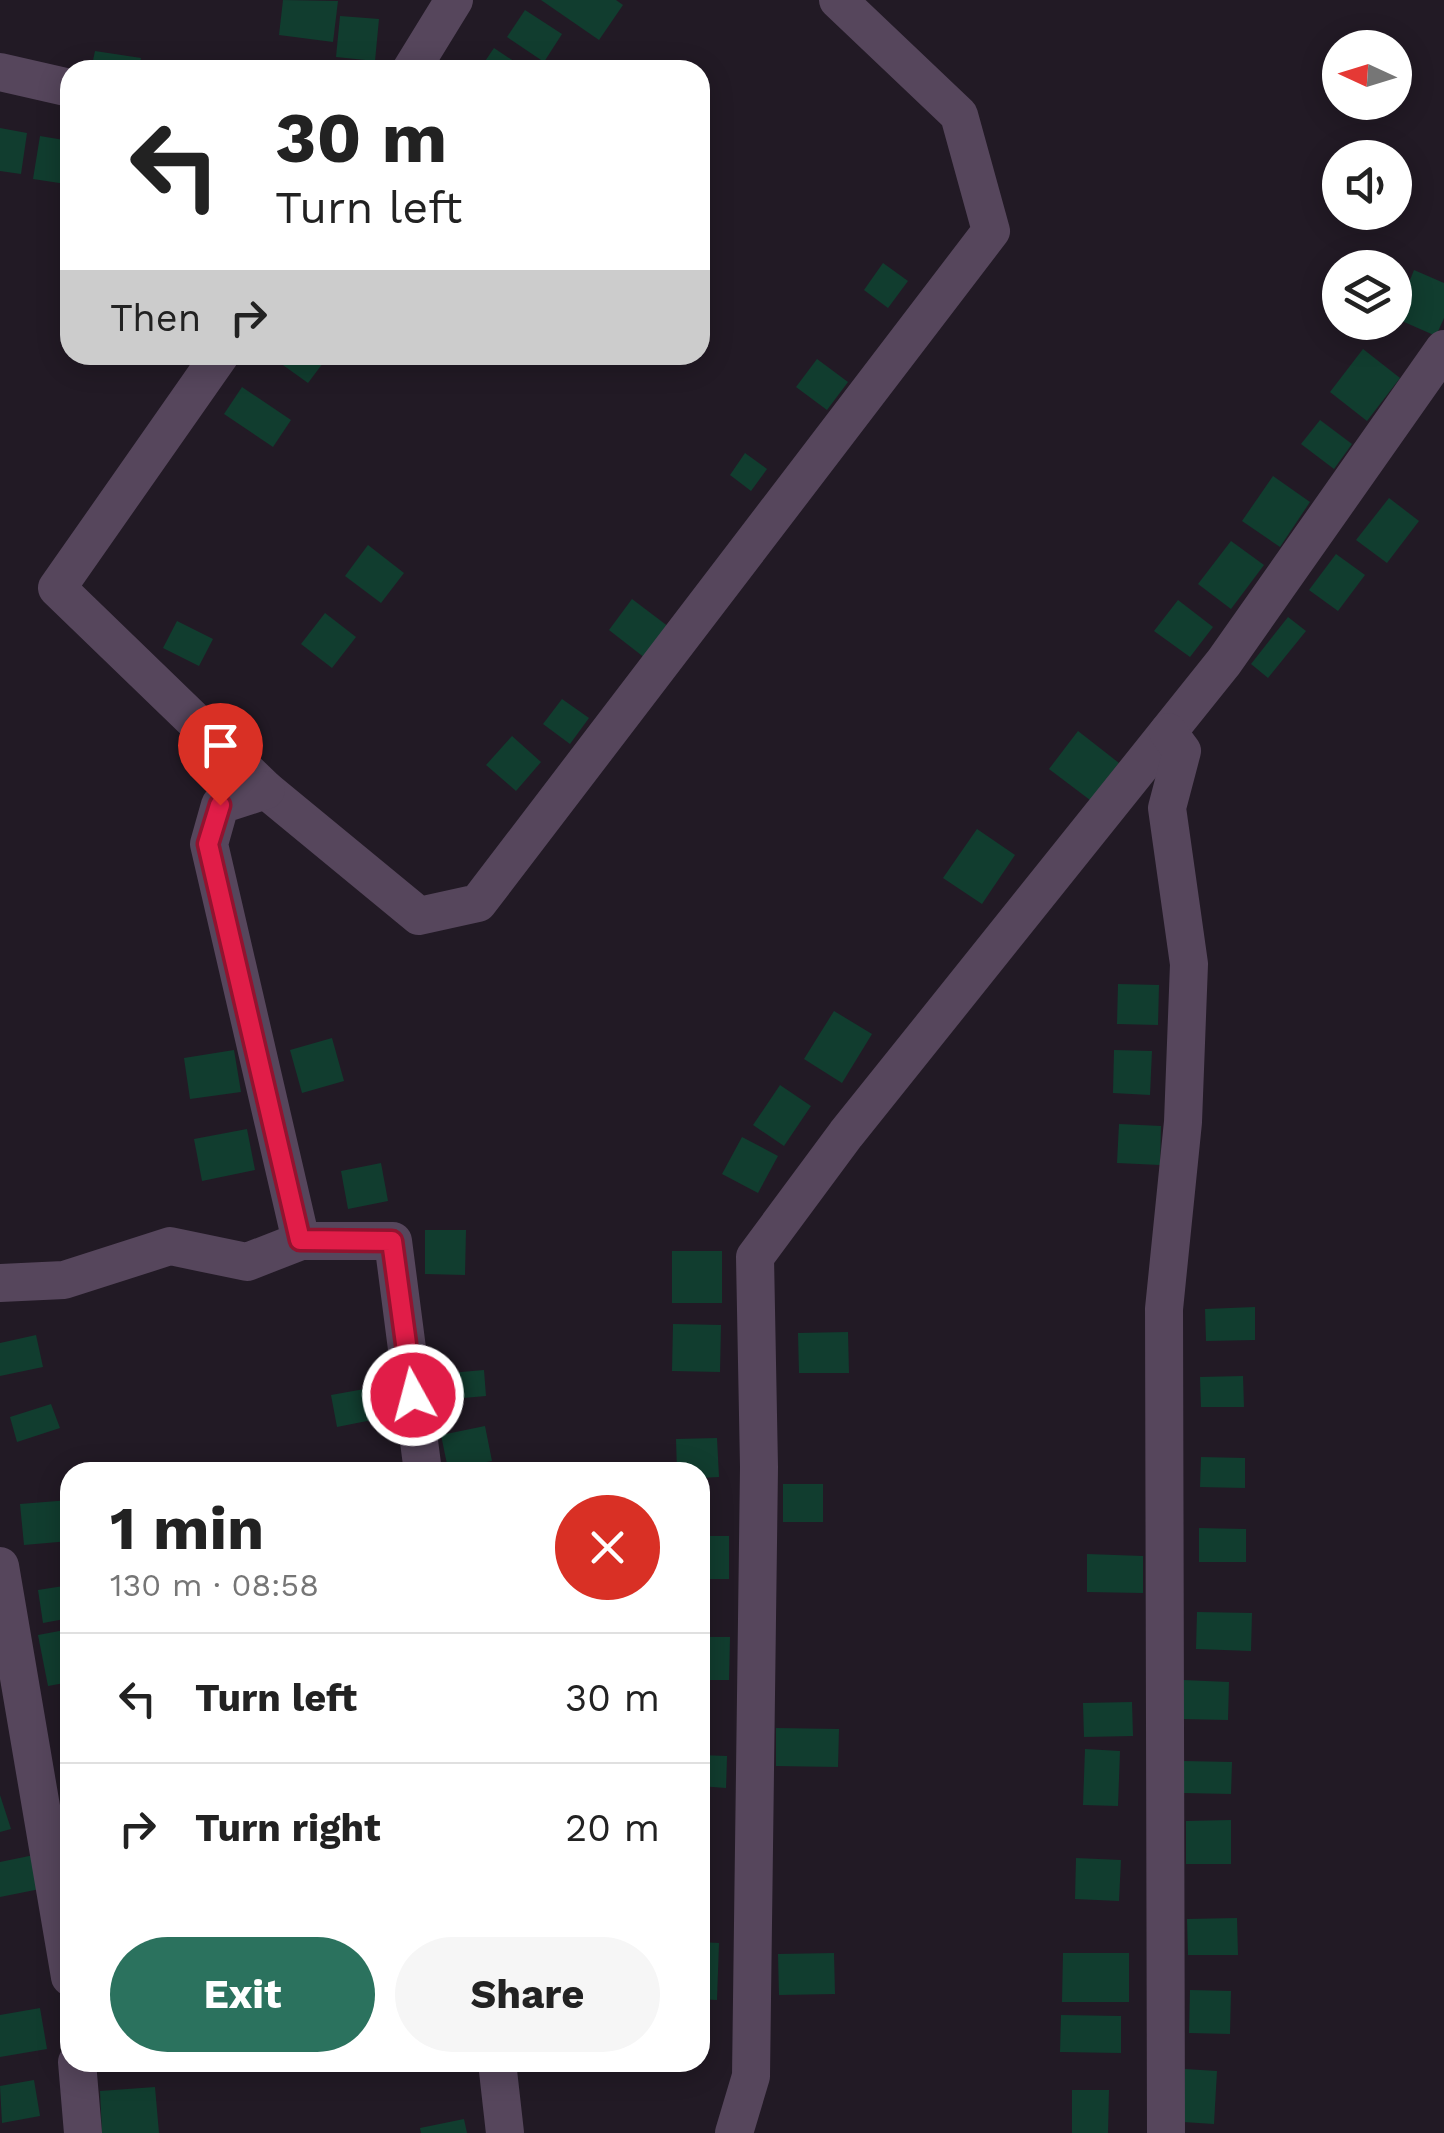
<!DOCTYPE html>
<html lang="en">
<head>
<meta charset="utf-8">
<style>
	body { margin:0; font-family:"Work Sans",sans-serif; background:#f6f6f6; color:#222; height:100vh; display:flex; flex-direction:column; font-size:38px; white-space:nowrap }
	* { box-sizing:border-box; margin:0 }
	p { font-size:32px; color:#767676 }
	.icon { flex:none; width:55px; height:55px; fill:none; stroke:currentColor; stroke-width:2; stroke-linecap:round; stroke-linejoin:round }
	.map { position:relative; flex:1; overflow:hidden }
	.side { position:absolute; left:60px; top:1462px; width:650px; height:610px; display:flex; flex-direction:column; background:#fff; border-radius:30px; box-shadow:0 5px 25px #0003 }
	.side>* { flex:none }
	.top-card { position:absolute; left:60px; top:60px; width:650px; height:305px; border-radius:30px; box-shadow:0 5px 25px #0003; background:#fff; color:#222; overflow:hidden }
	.needle { width:65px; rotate:274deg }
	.fabs { position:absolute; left:1322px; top:30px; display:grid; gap:20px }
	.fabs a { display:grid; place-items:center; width:90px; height:90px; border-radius:50%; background:#fff; box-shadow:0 5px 25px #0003; font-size:50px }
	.pin { position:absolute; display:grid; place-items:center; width:85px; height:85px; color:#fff; margin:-102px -42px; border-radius:50% 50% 50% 0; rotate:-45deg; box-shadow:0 0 10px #0007 }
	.pin .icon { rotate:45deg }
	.me { position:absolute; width:110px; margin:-55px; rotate:353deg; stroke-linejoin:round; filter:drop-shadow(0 0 8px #0008) }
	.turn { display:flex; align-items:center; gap:35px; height:210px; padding:0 50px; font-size:45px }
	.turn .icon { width:130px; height:130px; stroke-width:2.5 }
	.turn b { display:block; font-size:70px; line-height:85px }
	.then { display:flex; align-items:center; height:95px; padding:0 50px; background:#0003; gap:20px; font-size:38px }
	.round { display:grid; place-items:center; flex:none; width:105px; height:105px; border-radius:52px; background:#f6f6f6 }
	.overview { display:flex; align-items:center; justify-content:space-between; height:170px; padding:0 50px }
	h1 { font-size:60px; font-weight:700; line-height:75px }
	.cta { display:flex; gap:20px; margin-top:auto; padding:20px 50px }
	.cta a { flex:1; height:115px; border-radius:60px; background:#2b725e; color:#fff; font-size:40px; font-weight:700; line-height:115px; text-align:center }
	.cta a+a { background:#f6f6f6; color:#222 }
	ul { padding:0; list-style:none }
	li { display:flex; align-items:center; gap:30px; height:130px; padding:0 50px; border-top:2px solid #e0e0e0 }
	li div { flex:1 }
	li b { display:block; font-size:38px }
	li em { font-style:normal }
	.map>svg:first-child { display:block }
	.building { fill:#113d2f }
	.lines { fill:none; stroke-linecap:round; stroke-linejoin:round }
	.street { stroke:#56465c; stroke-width:38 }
	.route-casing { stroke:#92132f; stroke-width:25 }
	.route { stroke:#e11d48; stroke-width:18 }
</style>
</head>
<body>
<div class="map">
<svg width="1444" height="2133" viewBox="0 0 1444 2133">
	<rect width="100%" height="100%" fill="#221a25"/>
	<g class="building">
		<polygon points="283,0 338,1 333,42 279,35"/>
		<polygon points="541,0 616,0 623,5 599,40"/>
		<polygon points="525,10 562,34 544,62 507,37"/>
		<polygon points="340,16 379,19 375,61 336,57"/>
		<polygon points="494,48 527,70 479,70"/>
		<polygon points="95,51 141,58 139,70 91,70"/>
		<polygon points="0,128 27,133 21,174 0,171"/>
		<polygon points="40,136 70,141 66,184 33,179"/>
		<polygon points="883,263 908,281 888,308 864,290"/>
		<polygon points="1414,270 1444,283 1444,318 1436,336 1395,318"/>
		<polygon points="1363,349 1400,378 1367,421 1330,392"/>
		<polygon points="269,355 329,355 308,383"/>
		<polygon points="817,359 848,382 827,410 796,387"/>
		<polygon points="242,387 291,420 273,447 224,414"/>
		<polygon points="1320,420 1352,444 1334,469 1301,444"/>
		<polygon points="745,453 767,469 751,491 730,475"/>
		<polygon points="1273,476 1310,502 1280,547 1242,521"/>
		<polygon points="1389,498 1419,521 1387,563 1356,540"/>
		<polygon points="1231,541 1264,565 1231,609 1198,584"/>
		<polygon points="368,545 404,573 381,603 345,576"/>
		<polygon points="1336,554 1365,575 1338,611 1309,590"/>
		<polygon points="632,599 669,627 645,658 609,630"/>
		<polygon points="1178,600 1213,627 1190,657 1154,631"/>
		<polygon points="325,613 356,637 332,668 301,644"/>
		<polygon points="1288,617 1306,631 1268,678 1251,664"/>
		<polygon points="177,621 213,639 199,666 163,648"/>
		<polygon points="562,699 589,718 570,744 543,724"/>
		<polygon points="1078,731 1119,763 1090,800 1049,769"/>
		<polygon points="512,736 541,762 516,791 486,765"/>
		<polygon points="977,829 1015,855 982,904 943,878"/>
		<polygon points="1118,984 1159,985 1158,1025 1117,1024"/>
		<polygon points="834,1011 872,1034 842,1083 804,1059"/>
		<polygon points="332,1038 344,1081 302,1093 290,1050"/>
		<polygon points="234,1050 241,1092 190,1099 184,1058"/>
		<polygon points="1114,1050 1152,1051 1150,1095 1113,1093"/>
		<polygon points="780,1085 811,1106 784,1146 753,1125"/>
		<polygon points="1119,1124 1161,1126 1160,1165 1117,1163"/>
		<polygon points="247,1129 255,1170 202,1181 194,1139"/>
		<polygon points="742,1137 778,1156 758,1193 722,1174"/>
		<polygon points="381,1163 388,1201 348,1209 341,1171"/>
		<polygon points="425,1230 466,1230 465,1275 425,1274"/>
		<rect x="672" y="1251" width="50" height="52"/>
		<polygon points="1255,1307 1255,1340 1206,1341 1205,1309"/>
		<polygon points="673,1324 721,1325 720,1372 672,1371"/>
		<polygon points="848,1332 849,1373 799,1373 798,1333"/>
		<polygon points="36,1335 43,1367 0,1376 0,1343"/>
		<polygon points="484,1370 486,1396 441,1400 438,1374"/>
		<polygon points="1243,1376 1244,1407 1201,1407 1200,1377"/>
		<polygon points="370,1388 377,1419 337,1427 331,1395"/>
		<polygon points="51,1404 60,1428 17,1442 10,1417"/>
		<polygon points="485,1426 492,1461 448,1469 441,1435"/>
		<polygon points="717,1438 719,1477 700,1478 700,1472 677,1472 676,1439"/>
		<polygon points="1201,1457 1245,1458 1245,1488 1200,1487"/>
		<rect x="783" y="1484" width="40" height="38"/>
		<polygon points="70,1500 70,1541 24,1545 20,1504"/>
		<polygon points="1199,1528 1246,1529 1246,1562 1199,1562"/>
		<rect x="700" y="1536" width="29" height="43"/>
		<polygon points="1087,1554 1143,1556 1143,1593 1087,1592"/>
		<polygon points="70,1585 70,1618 43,1623 38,1590"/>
		<polygon points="1197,1612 1252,1613 1251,1651 1196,1649"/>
		<polygon points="70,1629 70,1682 48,1686 38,1635"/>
		<polygon points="700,1637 730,1637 729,1680 700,1680"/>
		<polygon points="1183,1680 1229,1682 1228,1720 1182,1719"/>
		<polygon points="1132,1702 1133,1736 1084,1737 1083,1703"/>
		<polygon points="776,1728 839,1729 838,1767 776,1766"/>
		<polygon points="1085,1749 1120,1751 1118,1806 1083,1805"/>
		<polygon points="700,1755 727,1756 726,1788 700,1786"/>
		<polygon points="1184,1761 1232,1762 1231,1794 1183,1793"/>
		<polygon points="0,1795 11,1829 0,1832"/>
		<polygon points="1231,1820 1231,1864 1186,1864 1186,1821"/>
		<polygon points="34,1855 40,1889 0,1897 0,1862"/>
		<polygon points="1076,1858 1121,1860 1119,1901 1075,1899"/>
		<polygon points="1237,1918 1238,1955 1188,1955 1187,1919"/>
		<polygon points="700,1942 719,1943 717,2000 700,1999"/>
		<polygon points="834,1953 835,1994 779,1995 778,1954"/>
		<polygon points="1063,1953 1129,1953 1129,2002 1062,2002"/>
		<polygon points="1190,1990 1231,1991 1230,2034 1189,2033"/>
		<polygon points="40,2008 47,2049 0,2057 0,2015"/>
		<polygon points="1061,2015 1121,2016 1121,2053 1060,2052"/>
		<polygon points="1185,2069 1217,2071 1214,2124 1183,2122"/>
		<polygon points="34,2080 40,2116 2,2123 0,2086"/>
		<polygon points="155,2087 159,2133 102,2133 100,2091"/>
		<polygon points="1072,2090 1109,2090 1108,2133 1072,2133"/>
		<polygon points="464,2119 467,2133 421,2133 420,2128"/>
	</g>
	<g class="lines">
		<g class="street">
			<polyline points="411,70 454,0"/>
			<polyline points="0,72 70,88"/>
			<polyline points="220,355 57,588 266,790 419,916 478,903 991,231 959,115 838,0"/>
			<polyline points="266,790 220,805 209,844 301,1241"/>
			<polyline points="0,1283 64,1280 170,1246 247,1262 301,1241 393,1241 423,1472"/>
			<polyline points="0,1566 70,1977"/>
			<polyline points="77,2062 83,2133"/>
			<polyline points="497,2062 505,2133"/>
			<polyline points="734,2133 751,2076 759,1467 755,1257 846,1134 1224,662 1444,349"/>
			<polyline points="1166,2133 1164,1309 1183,1122 1189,964 1167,808 1182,751 1168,732"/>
		</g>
	</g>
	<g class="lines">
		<g class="route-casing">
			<polyline id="route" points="220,805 208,844 300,1240 392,1241 413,1395"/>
		</g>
		<use href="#route" class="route"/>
	</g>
</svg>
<div class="fabs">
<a><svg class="needle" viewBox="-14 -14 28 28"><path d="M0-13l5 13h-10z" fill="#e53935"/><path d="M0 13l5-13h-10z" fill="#767676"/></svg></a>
<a><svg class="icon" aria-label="sound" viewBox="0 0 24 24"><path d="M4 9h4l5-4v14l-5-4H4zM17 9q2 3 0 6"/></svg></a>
<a><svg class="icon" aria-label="layers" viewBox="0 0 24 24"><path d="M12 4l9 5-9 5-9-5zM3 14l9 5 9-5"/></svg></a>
</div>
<div class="pin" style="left:220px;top:805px;background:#d93025"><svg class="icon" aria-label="arrive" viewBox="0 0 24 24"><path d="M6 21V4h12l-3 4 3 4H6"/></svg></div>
<svg class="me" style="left:413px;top:1395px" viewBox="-20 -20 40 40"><circle r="17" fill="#e11d48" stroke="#fff" stroke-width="3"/><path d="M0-11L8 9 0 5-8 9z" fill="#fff"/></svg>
<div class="top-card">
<div class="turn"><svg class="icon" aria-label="left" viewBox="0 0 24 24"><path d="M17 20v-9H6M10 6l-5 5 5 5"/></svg><div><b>30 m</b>Turn left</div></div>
<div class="then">Then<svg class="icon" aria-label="right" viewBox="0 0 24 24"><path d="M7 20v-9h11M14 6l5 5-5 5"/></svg></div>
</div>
<section class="side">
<div class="overview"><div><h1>1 min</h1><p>130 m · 08:58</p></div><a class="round" style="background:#d93025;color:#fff"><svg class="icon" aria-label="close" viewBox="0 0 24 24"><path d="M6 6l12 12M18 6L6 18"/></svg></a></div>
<ul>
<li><svg class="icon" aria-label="left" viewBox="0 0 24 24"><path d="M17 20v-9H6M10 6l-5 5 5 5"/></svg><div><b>Turn left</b></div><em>30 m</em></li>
<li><svg class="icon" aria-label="right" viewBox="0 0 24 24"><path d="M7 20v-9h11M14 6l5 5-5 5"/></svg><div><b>Turn right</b></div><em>20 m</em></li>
</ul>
<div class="cta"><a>Exit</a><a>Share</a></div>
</section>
</div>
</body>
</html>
